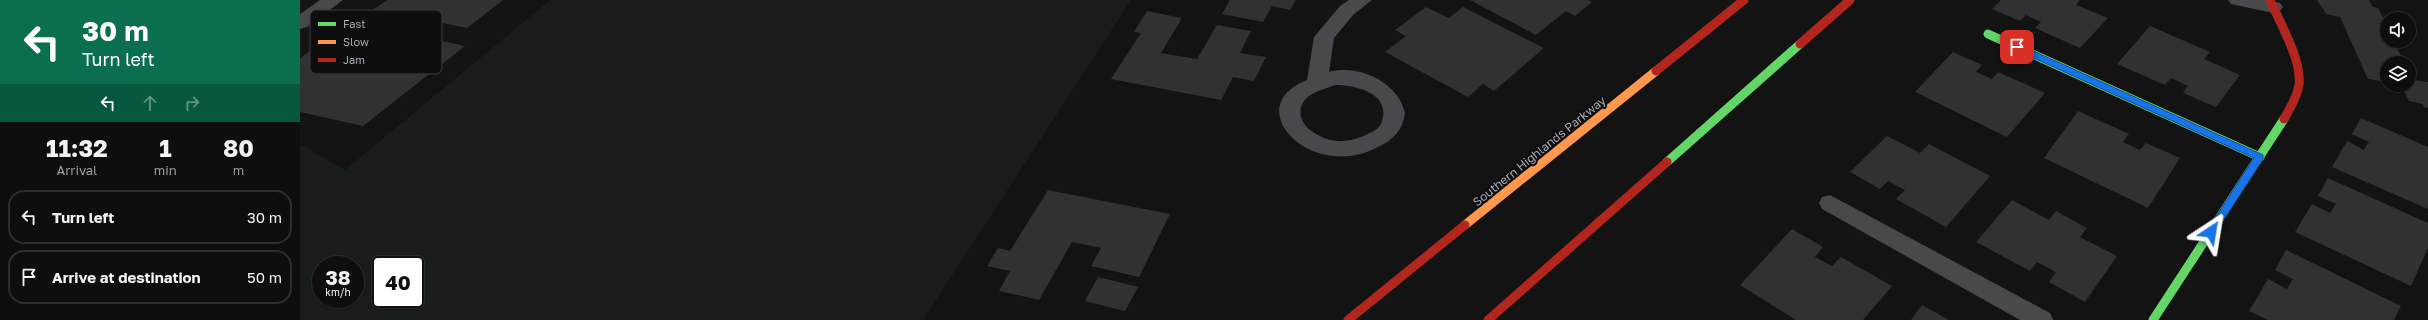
<!DOCTYPE html>
<html lang="en">
<head>
<meta charset="utf-8">
<style>
	body { margin:0; font-family:"Golos Text",sans-serif; background:#1c1c1d; color:#f1f3f6; height:100vh; display:flex; flex-direction:column; font-size:15px; white-space:nowrap }
	* { box-sizing:border-box; margin:0 }
	p { font-size:13px; color:#9b9c9e }
	.icon { flex:none; width:22px; height:22px; fill:none; stroke:currentColor; stroke-width:2; stroke-linecap:round; stroke-linejoin:round }
	.map { position:relative; flex:1; overflow:hidden }
	.side { display:flex; flex-direction:column; background:#0e0e0f; width:300px }
	.side>* { flex:none }
	.top-card { background:#0b6e4f; color:#fff; overflow:hidden }
	.fabs { position:absolute; left:2080px; top:12px; display:grid; gap:8px }
	.fabs a { display:grid; place-items:center; width:36px; height:36px; border-radius:50%; background:#0e0e0f; box-shadow:0 1px 3px #0004,0 0 0 1px #2e2e2f; font-size:20px }
	.speed { position:absolute; left:12px; top:256px; display:flex; gap:8px; font-size:20px; font-weight:700; text-align:center }
	.speed>* { display:grid; place-content:center; width:52px; height:52px; border-radius:50%; background:#0e0e0f; box-shadow:0 1px 3px #0004,0 0 0 1px #2e2e2f; line-height:1 }
	.speed small { font-size:10px; font-weight:400 }
	.speed .limit { border:2px solid #111; border-radius:6px; background:#fff; color:#111 }
	.pin { position:absolute; display:grid; place-items:center; width:34px; height:34px; color:#fff; margin:-17px; border-radius:8px; box-shadow:0 2px 6px #0006 }
	.me { position:absolute; width:44px; margin:-22px; rotate:33deg; stroke-linejoin:round; filter:drop-shadow(0 0 3px #0008) }
	.turn { display:flex; align-items:center; gap:14px; height:84px; padding:0 16px; font-size:18px }
	.turn .icon { width:52px; height:52px; stroke-width:2.5 }
	.turn b { display:block; font-size:28px; line-height:34px }
	.lanes { display:flex; align-items:center; height:38px; padding:0 16px; background:#0003; justify-content:center; gap:20px; direction:ltr }
	.lanes .off { opacity:.35 }
	.eta { display:flex; justify-content:space-evenly; align-items:center; height:68px; text-align:center }
	.eta b { font-size:24px; font-weight:700; line-height:28px }
	ul { padding:0; list-style:none }
	li { display:flex; align-items:center; gap:12px; height:54px; margin:0 8px 6px; padding:0 8px; border:2px solid #2e2e2f; border-radius:16px }
	li div { flex:1 }
	li b { display:block; font-size:15px }
	li em { font-style:normal }
	main { display:flex; flex:1; min-height:0 }
	.map>svg:first-child { display:block }
	.green { fill:#181d19; fill-rule:evenodd }
	.building { fill:#313134 }
	.lines { fill:none; stroke-linecap:round; stroke-linejoin:round }
	.street { fill:#48494c; fill-rule:evenodd }
	.fast { stroke:#63d668; stroke-width:9 }
	.slow { stroke:#ff974d; stroke-width:9 }
	.jam { stroke:#b3261e; stroke-width:9 }
	.route { fill:#1a73e8; stroke:#114b97 }
	.labels { text-anchor:middle; dominant-baseline:central; stroke-width:4; stroke-linejoin:round; paint-order:stroke }
	.street-label { font-size:12px; fill:#a6aab3; stroke:#0e0e0f }
	.key { fill:#0e0e0f; stroke:#3c3d40; stroke-width:1 }
	.key-label { font-size:11px; fill:#a6aab3 }
</style>
</head>
<body>
<main>
<section class="side">
<div class="top-card">
<div class="turn"><svg class="icon" aria-label="left" viewBox="0 0 24 24"><path d="M17 20v-9H6M10 6l-5 5 5 5"/></svg><div><b>30 m</b>Turn left</div></div>
<div class="lanes"><svg class="icon" aria-label="left" viewBox="0 0 24 24"><path d="M17 20v-9H6M10 6l-5 5 5 5"/></svg><svg class="icon off" aria-label="ahead" viewBox="0 0 24 24"><path d="M12 20V5M6 11l6-6 6 6"/></svg><svg class="icon off" aria-label="right" viewBox="0 0 24 24"><path d="M7 20v-9h11M14 6l5 5-5 5"/></svg></div>
</div>
<div class="eta">
<div><b>11:32</b><p>Arrival</p></div>
<div><b>1</b><p>min</p></div>
<div><b>80</b><p>m</p></div>
</div>
<ul>
<li><svg class="icon" aria-label="left" viewBox="0 0 24 24"><path d="M17 20v-9H6M10 6l-5 5 5 5"/></svg><div><b>Turn left</b></div><em>30 m</em></li>
<li><svg class="icon" aria-label="arrive" viewBox="0 0 24 24"><path d="M6 21V4h12l-3 4 3 4H6"/></svg><div><b>Arrive at destination</b></div><em>50 m</em></li>
</ul>
</section>
<div class="map">
<svg width="2128" height="320" viewBox="0 0 2128 320">
	<rect width="100%" height="100%" fill="#131314"/>
	<path class="green" d="M 250,0 L 831,0 L 623,320 L 0,320 L 0,144 L 45,170 ZM 21,265 L 55,265 L 55,299 L 21,299 ZM 81,265 L 115,265 L 115,299 L 81,299 Z"/>
	<g class="building">
		<polygon points="87,0 203,0 167,28 74,9"/>
		<polygon points="930,0 996,0 990,10 972,6 963,22 922,14"/>
		<polygon points="1170,0 1288,0 1292,2 1275,16 1266,11 1236,35"/>
		<polygon points="1701,0 1780,0 1776,5 1808,18 1780,48 1735,28 1741,22 1726,15 1720,21 1692,9"/>
		<polygon points="2017,0 2069,0 2073,7 2078,8 2086,23 2079,23 2087,35 2087,41 2094,41 2104,63 2087,63 2087,82 2068,79 2040,17 2026,14"/>
		<polygon points="1126,7 1149,18 1163,7 1244,48 1194,91 1183,84 1168,97 1085,52 1106,36 1095,30"/>
		<polygon points="847,11 882,18 861,53 897,59 917,25 951,31 940,53 966,57 954,81 933,77 921,100 811,79 841,33 834,32"/>
		<polygon points="50,23 80,29 34,62 61,68 72,59 56,56 90,30 165,46 63,126 0,112 0,58"/>
		<polygon points="1850,26 1910,52 1904,59 1940,75 1916,107 1883,93 1888,86 1871,78 1865,85 1817,64"/>
		<polygon points="1653,52 1682,65 1676,72 1692,79 1698,72 1745,93 1707,137 1615,92"/>
		<polygon points="2109,75 2111,80 2128,82 2128,108 2124,107 2123,104 2109,101 2101,85 2109,85"/>
		<polygon points="1778,111 1829,134 1823,142 1840,150 1846,143 1880,158 1848,208 1744,158"/>
		<polygon points="2061,118 2128,147 2128,209 2032,167 2047,141 2064,150 2069,142 2052,134"/>
		<polygon points="1587,136 1620,153 1629,144 1690,176 1646,227 1596,199 1605,190 1588,181 1580,189 1550,172"/>
		<polygon points="2028,178 2128,223 2128,248 2111,286 1995,232 2012,204 2030,213 2036,204 2018,196"/>
		<polygon points="748,190 870,214 839,277 791,266 801,248 772,242 739,300 699,291 710,271 687,266 698,248 710,251"/>
		<polygon points="1712,200 1749,220 1756,211 1787,228 1780,237 1817,256 1785,302 1749,282 1756,272 1737,262 1730,271 1676,242"/>
		<polygon points="1492,229 1523,247 1515,257 1532,266 1541,257 1592,286 1563,320 1496,320 1440,285"/>
		<polygon points="1986,250 2101,306 2094,320 1968,320 1949,311 1968,279 1987,289 1993,279 1975,270"/>
		<polygon points="798,277 838,287 825,311 785,301"/>
		<polygon points="1622,305 1649,320 1611,320"/>
	</g>
	<g class="lines">
		<g class="street">
			<polygon points="20,0 43,0 7,27 0,29 0,14"/>
			<path d="M 1049,0 L 1072,0 L 1054,14 L 1034,38 L 1029,72 C 1059,64 1098,82 1105,113 C 1103,130 1093,140 1078,147 C 1011,183 938,107 1007,80 L 1014,37 L 1040,6 ZM 1035,85 C 1055,85 1091,93 1082,121 C 1081,127 1074,131 1070,133 C 1050,143 1032,145 1013,132 C 998,123 995,104 1012,94 C 1019,90 1028,88 1035,85 Z"/>
			<polygon points="1928,0 1967,0 1980,3 1983,7 1980,11 1973,13 1931,4"/>
			<polygon points="1530,195 1750,313 1753,320 1720,320 1522,209 1519,203 1522,197"/>
		</g>
		<g class="fast">
			<polyline points="1688,34 1960,157"/>
			<polyline points="1367,162 1500,44"/>
			<polyline points="1853,320 1984,119"/>
		</g>
		<polyline class="slow" points="1165,225 1356,71"/>
		<g class="jam">
			<path d="M 1970,0 C 1980,23 2002,60 1999,85 C 1997,97 1990,109 1984,119"/>
			<polyline points="1500,44 1550,0"/>
			<polyline points="1356,71 1444,0"/>
			<polyline points="1048,320 1165,225"/>
			<polyline points="1188,320 1367,162"/>
		</g>
	</g>
	<polygon class="route" points="1714,45 1720,45 1963,155 1963,159 1914,235 1911,236 1906,232 1954,158 1714,49"/>
	<g class="labels">
		<g class="street-label">
			<text transform="translate(1239 151) rotate(-39)">Southern Highlands Parkway</text>
		</g>
	</g>
	<rect x="10" y="10" width="132" height="64" rx="6" class="key"/>
	<rect x="18" y="22" width="18" height="4" fill="#63d668"/>
	<rect x="18" y="40" width="18" height="4" fill="#ff974d"/>
	<rect x="18" y="58" width="18" height="4" fill="#b3261e"/>
	<g class="key-label">
		<text x="43" y="28">Fast</text>
		<text x="43" y="46">Slow</text>
		<text x="43" y="64">Jam</text>
	</g>
</svg>
<div class="fabs">
<a><svg class="icon" aria-label="sound" viewBox="0 0 24 24"><path d="M4 9h4l5-4v14l-5-4H4zM17 9q2 3 0 6"/></svg></a>
<a><svg class="icon" aria-label="layers" viewBox="0 0 24 24"><path d="M12 4l9 5-9 5-9-5zM3 14l9 5 9-5"/></svg></a>
</div>
<div class="speed"><div>38<small>km/h</small></div><div class="limit">40</div></div>
<div class="pin" style="left:1717px;top:47px;background:#d93025"><svg class="icon" aria-label="arrive" viewBox="0 0 24 24"><path d="M6 21V4h12l-3 4 3 4H6"/></svg></div>
<svg class="me" style="left:1911px;top:232px" viewBox="-20 -20 40 40"><path d="M0-17L14 15 0 8-14 15z" fill="#1a73e8" stroke="#fff" stroke-width="4"/></svg>
</div>
</main>
</body>
</html>
